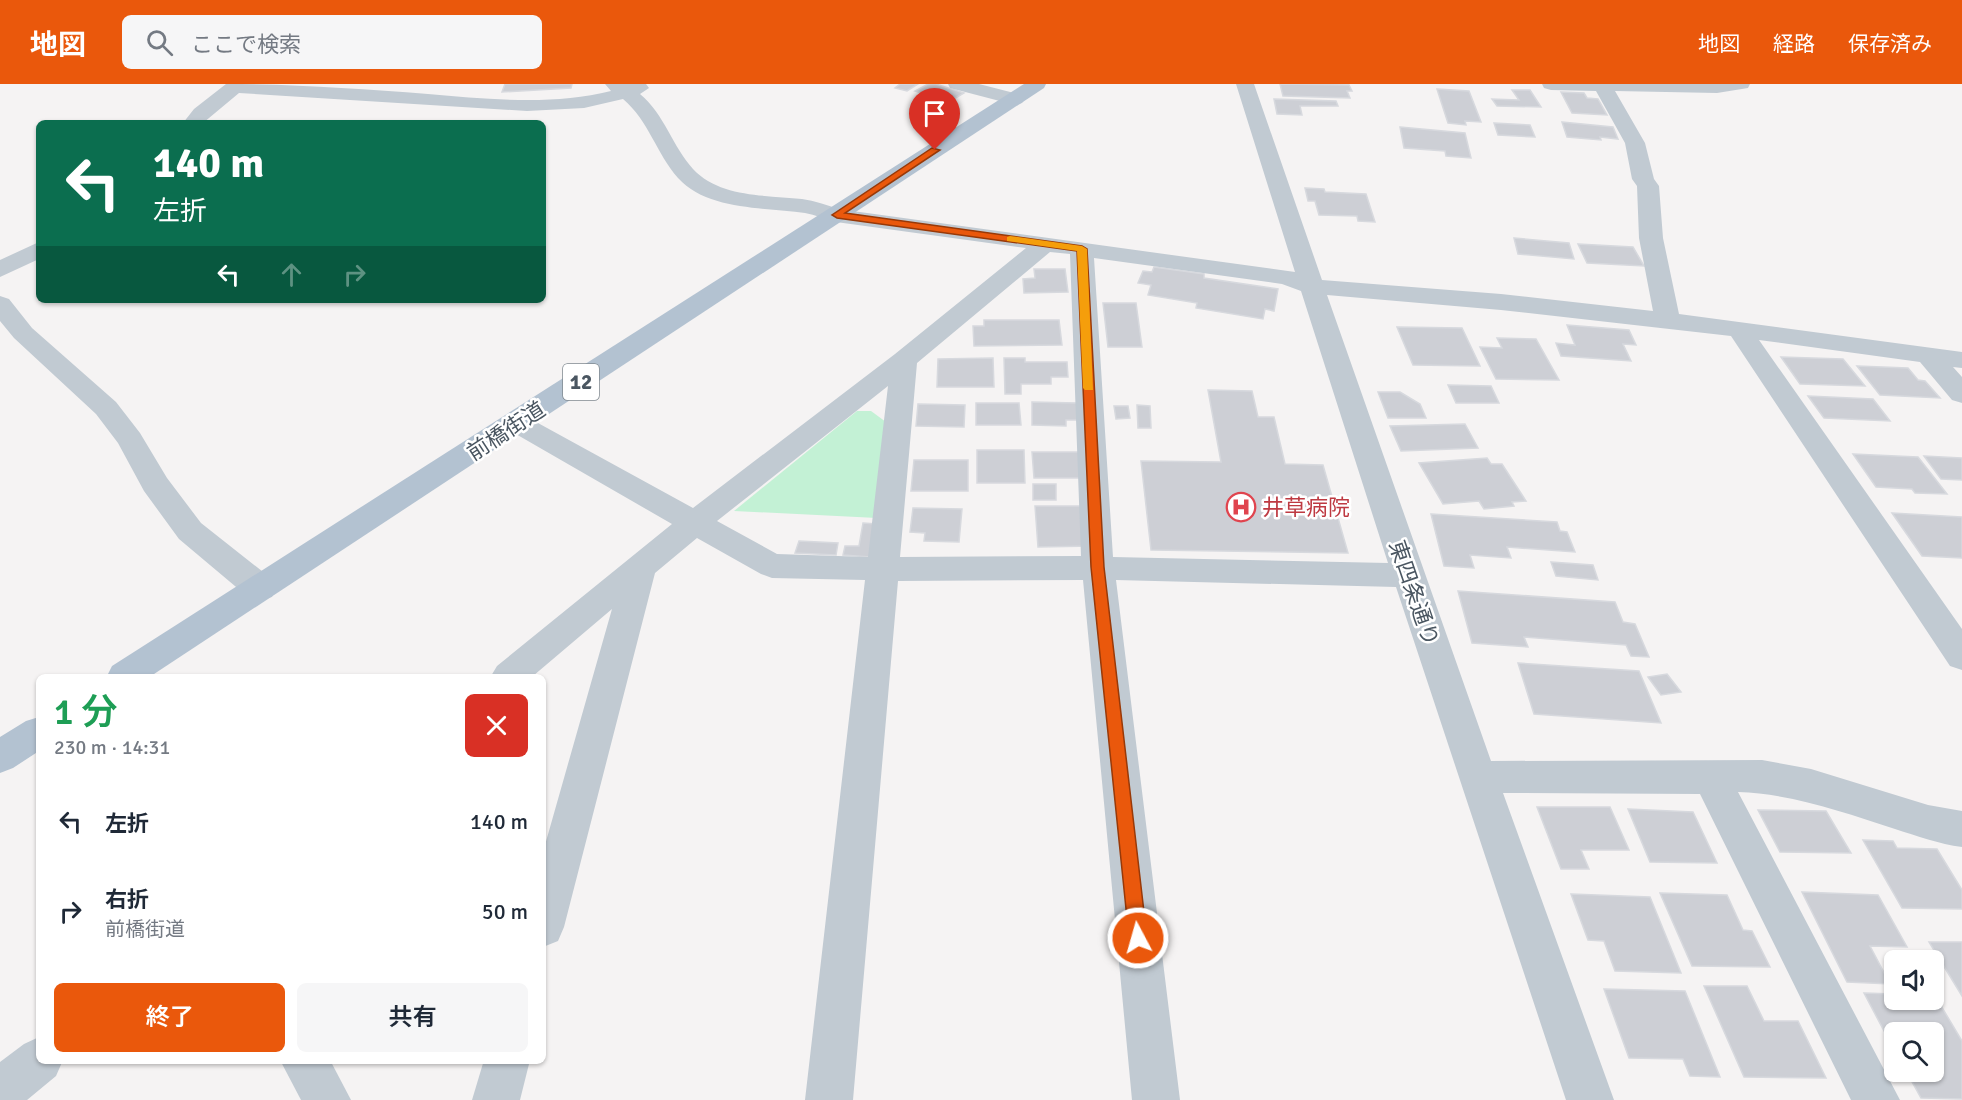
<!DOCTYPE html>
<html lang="ja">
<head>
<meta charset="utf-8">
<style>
	body { margin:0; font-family:Signika,"Noto Sans JP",sans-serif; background:#f6f6f7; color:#1f2937; height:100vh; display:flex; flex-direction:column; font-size:22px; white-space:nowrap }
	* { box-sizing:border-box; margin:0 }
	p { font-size:20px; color:#747a83 }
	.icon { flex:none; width:33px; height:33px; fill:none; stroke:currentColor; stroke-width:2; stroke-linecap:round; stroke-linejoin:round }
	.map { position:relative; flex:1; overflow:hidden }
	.drawer { position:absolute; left:36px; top:590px; width:510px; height:390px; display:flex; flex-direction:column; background:#fff; border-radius:9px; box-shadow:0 2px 4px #0004 }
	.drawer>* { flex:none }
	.hud { position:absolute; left:36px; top:36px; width:510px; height:183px; border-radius:9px; box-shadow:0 2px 4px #0004; background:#0b6e4f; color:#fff; overflow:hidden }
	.fabs { position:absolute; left:1884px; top:866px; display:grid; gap:12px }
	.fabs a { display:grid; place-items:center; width:60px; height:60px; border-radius:9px; background:#fff; box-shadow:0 2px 4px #0004; font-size:30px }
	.pin { position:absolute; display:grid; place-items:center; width:51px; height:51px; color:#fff; margin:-62px -26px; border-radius:50% 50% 50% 0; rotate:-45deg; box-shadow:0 0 6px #0007 }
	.pin .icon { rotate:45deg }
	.me { position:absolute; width:66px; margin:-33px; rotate:354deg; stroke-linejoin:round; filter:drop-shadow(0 0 4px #0008) }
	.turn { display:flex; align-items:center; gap:21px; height:126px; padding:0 18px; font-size:27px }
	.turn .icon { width:78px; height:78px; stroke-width:2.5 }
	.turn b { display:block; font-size:42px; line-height:51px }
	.lanes { display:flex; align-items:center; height:57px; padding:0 18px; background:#0003; justify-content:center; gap:30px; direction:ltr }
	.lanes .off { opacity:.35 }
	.round { display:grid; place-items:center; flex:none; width:63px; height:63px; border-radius:9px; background:#f6f6f7 }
	.headline { display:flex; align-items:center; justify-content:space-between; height:102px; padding:0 18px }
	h1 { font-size:36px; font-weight:600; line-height:45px; color:#1e9e55 }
	.button { display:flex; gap:12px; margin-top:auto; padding:12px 18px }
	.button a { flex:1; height:69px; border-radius:9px; background:#ea580c; color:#fff; font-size:24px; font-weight:600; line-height:69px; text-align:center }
	.button a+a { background:#f6f6f7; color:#1f2937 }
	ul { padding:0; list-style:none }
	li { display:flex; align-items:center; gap:18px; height:90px; padding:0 18px }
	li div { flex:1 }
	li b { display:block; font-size:22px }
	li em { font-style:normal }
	header { display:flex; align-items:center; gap:36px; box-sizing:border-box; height:84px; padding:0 30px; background:#ea580c; color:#fff }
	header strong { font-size:28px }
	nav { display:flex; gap:33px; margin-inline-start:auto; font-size:21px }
	.search { width:420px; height:54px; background:#f6f6f7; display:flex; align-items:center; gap:15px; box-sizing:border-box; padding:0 21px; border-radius:9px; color:#747a83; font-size:22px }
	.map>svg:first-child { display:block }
	.green { fill:#c3f1d5 }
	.building { fill:#cdcfd5; stroke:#d7d9de; stroke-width:1.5 }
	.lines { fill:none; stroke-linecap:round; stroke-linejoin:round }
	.minor { fill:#c1cad2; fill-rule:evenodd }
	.major { fill:#b3c2d1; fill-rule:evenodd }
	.route { fill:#ea580c; stroke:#983908; stroke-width:1.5 }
	.slow { fill:#f59e0b }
	.labels { text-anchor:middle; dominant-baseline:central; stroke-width:5; stroke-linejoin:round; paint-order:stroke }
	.shield { fill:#fff; stroke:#808990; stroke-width:1.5 }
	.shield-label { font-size:21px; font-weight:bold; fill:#4a5661 }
	.street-label { font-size:22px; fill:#4a5661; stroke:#fff }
	.health-label { font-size:22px; fill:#be3a42; stroke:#fff; text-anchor:start }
</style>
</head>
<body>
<header>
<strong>地図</strong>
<div class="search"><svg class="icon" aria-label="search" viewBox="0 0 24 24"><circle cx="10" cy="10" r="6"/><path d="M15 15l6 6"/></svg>ここで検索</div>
<nav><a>地図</a><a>経路</a><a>保存済み</a></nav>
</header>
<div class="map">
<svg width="1962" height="1016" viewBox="0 0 1962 1016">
	<rect width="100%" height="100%" fill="#f5f3f3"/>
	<polygon class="green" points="857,327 871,327 886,338 877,434 734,427"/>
	<g class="building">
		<polygon points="505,0 572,0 571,4 502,8"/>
		<polygon points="900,0 918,0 907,7 895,4"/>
		<polygon points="928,0 936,0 964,9 949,18 915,7"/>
		<polygon points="1280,0 1349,1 1352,7 1347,7 1350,14 1283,12"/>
		<polygon points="1437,5 1469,7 1481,38 1465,37 1466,41 1448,39"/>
		<polygon points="1512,6 1530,6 1541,23 1497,22 1492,15 1519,16"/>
		<polygon points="1561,8 1584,9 1587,14 1598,15 1607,31 1572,29"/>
		<polygon points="1274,15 1336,17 1338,22 1300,22 1302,31 1277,30"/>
		<polygon points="1562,38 1613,43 1618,55 1600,53 1601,56 1567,53"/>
		<polygon points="1494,39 1530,41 1535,53 1498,51"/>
		<polygon points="1400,43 1465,49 1471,74 1446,72 1445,67 1404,64"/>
		<polygon points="1305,104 1324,105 1325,108 1366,110 1375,138 1358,137 1357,132 1319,131 1315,117 1308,117"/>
		<polygon points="1514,154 1569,159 1574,175 1518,170"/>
		<polygon points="1578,160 1633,163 1644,182 1587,179"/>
		<polygon points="1154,183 1204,190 1204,194 1278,205 1274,227 1265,225 1263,235 1196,224 1197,219 1148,211 1151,201 1138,199 1143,187 1152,188"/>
		<polygon points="1034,185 1065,185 1068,208 1024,209 1023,195 1035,194"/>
		<polygon points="1103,219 1136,219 1142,263 1108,263"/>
		<polygon points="984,236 1059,236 1062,261 974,262 973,242 984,242"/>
		<polygon points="1567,241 1629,246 1636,261 1623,260 1631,277 1561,272 1556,259 1575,261"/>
		<polygon points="1397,243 1462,244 1480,282 1413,281"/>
		<polygon points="1497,254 1536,255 1559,296 1496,295 1480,263 1502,264"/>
		<polygon points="1781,273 1843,275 1865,302 1800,300"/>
		<polygon points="993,274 994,303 937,303 938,275"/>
		<polygon points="1004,274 1025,274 1025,278 1067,278 1068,293 1051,293 1051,300 1021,300 1021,310 1005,310"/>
		<polygon points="1857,282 1908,284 1918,296 1925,297 1940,314 1880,311"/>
		<polygon points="1448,301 1491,302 1499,319 1456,319"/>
		<polygon points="1208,306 1252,307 1258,333 1274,333 1285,380 1323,381 1348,469 1151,466 1141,377 1221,378"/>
		<polygon points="1378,308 1400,308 1420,320 1426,334 1388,334"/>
		<polygon points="1808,312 1873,315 1890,337 1824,334"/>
		<polygon points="1032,318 1077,319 1077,336 1066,336 1066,342 1032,341"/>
		<polygon points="976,319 1019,319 1021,341 976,341"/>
		<polygon points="918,320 965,321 964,343 916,342"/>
		<polygon points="1137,321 1150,322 1151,344 1138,344"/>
		<polygon points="1114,322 1128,322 1130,334 1116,335"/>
		<polygon points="1465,340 1478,364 1401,367 1390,342"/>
		<polygon points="977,366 1024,366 1025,399 977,399"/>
		<polygon points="1032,368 1082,368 1085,394 1034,394"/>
		<polygon points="1853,370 1918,373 1947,410 1915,409 1912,405 1876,403"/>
		<polygon points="1924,372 1962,374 1962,396 1941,395"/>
		<polygon points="1487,374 1491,380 1502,380 1526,417 1512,418 1514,422 1484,425 1479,417 1443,420 1419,379"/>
		<polygon points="914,376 968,376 968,407 911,407"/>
		<rect x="1033" y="400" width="23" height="16"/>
		<polygon points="1035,422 1088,422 1093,462 1038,463"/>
		<polygon points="913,424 962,425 959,458 924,457 925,449 910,448"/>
		<polygon points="1892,429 1962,433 1962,474 1922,472"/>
		<polygon points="1431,430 1557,438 1560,447 1567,448 1575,468 1507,463 1511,474 1470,471 1474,484 1444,482"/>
		<polygon points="863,439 876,440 870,473 843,471 845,462 859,462"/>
		<polygon points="799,457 838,459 836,471 795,469"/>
		<polygon points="1551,478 1593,481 1598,496 1556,492"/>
		<polygon points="1458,507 1615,518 1623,538 1635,540 1649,573 1631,572 1626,561 1524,553 1528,563 1472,559"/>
		<polygon points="1518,579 1639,587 1661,639 1534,630"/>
		<polygon points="1667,590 1681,608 1661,611 1648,593"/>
		<polygon points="1537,723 1610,723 1629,766 1581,766 1589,785 1561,785"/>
		<polygon points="1628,725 1693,728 1717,779 1650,778"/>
		<polygon points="1758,726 1826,727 1851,769 1780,768"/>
		<polygon points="1863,756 1893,757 1897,764 1937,765 1962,806 1962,825 1902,824"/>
		<polygon points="1802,808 1878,811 1907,863 1870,862 1890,900 1847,898"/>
		<polygon points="1660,809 1727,811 1743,846 1752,847 1770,883 1692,882"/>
		<polygon points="1571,810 1650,813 1681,889 1615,887 1604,857 1588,856"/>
		<polygon points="1929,858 1962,858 1962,912"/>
		<polygon points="1704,902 1747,902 1764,937 1798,937 1826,994 1744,993"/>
		<polygon points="1604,905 1685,907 1720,993 1690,992 1683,975 1629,974"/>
		<polygon points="1864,909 1894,910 1894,915 1934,915 1934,910 1962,957 1962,1015 1921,1014 1906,987 1934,987 1934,948 1894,948 1894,966"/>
	</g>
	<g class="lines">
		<g class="minor">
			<path d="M 226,0 C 294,0 361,5 428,10 C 488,15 552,22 611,7 L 605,0 L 646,0 L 649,4 L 640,10 C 665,31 672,62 693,85 C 720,114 767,111 802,115 C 815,117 827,121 838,125 L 1295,188 L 1236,0 L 1254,0 L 1322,196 L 1501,210 L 1653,227 L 1639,154 L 1637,102 L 1632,95 L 1625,59 L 1596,7 L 1551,6 L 1544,4 L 1542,0 L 1750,0 L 1748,4 L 1717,9 L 1615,7 L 1645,59 L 1654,95 L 1659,102 L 1663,154 L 1679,230 L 1962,268 L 1962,284 L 1953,283 L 1962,293 L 1962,319 L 1952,316 L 1920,278 L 1759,256 L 1962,545 L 1962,586 L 1950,582 L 1731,252 L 1501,226 L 1327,211 L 1491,677 L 1762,676 L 1811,685 L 1928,721 L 1962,727 L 1962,763 C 1939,760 1917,752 1895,745 C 1843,728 1793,710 1738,708 L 1900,1016 L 1851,1016 L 1700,710 L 1503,709 L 1614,1016 L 1566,1016 L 1396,503 L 1116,496 L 1180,1016 L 1132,1016 L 1083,496 L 898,497 L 853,1016 L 805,1016 L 865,496 L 772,494 L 761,490 L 697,454 L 655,489 L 564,843 L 558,857 L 543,863 L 543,768 L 612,525 L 533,592 L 491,592 L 497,582 L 672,440 L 507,345 L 503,339 L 507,333 L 517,330 L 527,333 L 693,424 L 895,270 L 1026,164 L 836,138 C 826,135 815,131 805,129 C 765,123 708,127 678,94 C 656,69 649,37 623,15 L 584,24 L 527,27 L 239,9 L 203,39 L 183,39 L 194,25 ZM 1050,168 L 1070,170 L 1081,472 L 900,473 L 917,279 ZM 1094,174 L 1282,200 L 1301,207 L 1388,479 L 1113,473 ZM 888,302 L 868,473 L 777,470 L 717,437 Z"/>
			<polygon points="948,0 979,0 1022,11 1025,15 1022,19 1015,21 950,4"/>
			<polygon points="39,158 39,175 0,193 0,176"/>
			<polygon points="0,212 9,215 32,244 116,318 140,349 167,394 201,439 272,495 276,504 272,513 260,516 248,513 179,455 144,407 118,359 96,330 14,254 0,237"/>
			<polygon points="39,953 39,976 63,976 56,992 27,1016 0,1016 0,978 24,960"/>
			<polygon points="280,976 330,976 351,1016 301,1016"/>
			<polygon points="484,976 530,976 520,1016 472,1016"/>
		</g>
		<g class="major">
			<polygon points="1024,0 1046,0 1044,4 151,592 107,592 112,582"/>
			<polygon points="39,633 39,667 13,684 0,689 0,653 26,637"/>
		</g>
	</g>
	<polygon class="route" points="932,64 940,66 845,129 1082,162 1087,165 1104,483 1147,854 1144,860 1138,862 1132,860 1129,854 1091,483 1077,167 837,134 832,131"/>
	<polygon class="slow" points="1010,152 1082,162 1087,165 1093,306 1085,306 1083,304 1077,167 1007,157 1007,153"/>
	<defs>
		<g id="hospital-ring" transform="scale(1.5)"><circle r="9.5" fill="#fff" stroke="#e0444e" stroke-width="1.5"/><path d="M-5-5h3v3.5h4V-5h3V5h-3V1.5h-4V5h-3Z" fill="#e0444e"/></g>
	</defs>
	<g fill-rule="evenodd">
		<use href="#hospital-ring" x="1241" y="423"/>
	</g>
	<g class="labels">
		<rect class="shield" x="563" y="280" width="36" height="36" rx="4.5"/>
		<g class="shield-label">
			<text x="581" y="298">12</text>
		</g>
		<g class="street-label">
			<text transform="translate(506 347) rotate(-33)">前橋街道</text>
			<text transform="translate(1414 509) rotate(71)">東四条通り</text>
		</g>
		<g class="health-label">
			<text x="1262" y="423">井草病院</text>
		</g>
	</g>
</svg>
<div class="fabs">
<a><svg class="icon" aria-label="sound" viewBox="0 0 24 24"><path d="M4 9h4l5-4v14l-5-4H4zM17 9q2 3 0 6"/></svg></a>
<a><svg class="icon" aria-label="search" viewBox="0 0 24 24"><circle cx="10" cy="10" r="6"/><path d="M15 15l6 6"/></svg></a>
</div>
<div class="pin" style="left:935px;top:66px;background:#d93025"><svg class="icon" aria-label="arrive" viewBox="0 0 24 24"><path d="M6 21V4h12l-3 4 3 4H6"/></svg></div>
<svg class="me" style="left:1138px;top:854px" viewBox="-20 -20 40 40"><circle r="17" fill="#ea580c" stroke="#fff" stroke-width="3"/><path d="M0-11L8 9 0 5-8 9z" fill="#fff"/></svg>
<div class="hud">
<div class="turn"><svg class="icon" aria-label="left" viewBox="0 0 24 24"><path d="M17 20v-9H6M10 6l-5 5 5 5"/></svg><div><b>140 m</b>左折</div></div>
<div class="lanes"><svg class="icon" aria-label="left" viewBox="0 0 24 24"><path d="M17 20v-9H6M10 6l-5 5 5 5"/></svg><svg class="icon off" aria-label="ahead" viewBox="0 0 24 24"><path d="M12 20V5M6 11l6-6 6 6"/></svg><svg class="icon off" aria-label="right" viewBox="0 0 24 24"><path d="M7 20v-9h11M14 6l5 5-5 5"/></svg></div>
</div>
<section class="drawer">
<div class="headline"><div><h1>1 分</h1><p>230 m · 14:31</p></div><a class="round" style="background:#d93025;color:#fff"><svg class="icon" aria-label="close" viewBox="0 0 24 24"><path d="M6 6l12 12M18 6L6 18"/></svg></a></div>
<ul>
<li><svg class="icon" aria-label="left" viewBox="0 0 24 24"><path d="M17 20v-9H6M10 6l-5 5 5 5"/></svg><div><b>左折</b></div><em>140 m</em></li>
<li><svg class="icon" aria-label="right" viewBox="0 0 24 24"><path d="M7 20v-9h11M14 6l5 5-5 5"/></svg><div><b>右折</b><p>前橋街道</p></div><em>50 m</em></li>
</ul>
<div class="button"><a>終了</a><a>共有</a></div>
</section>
</div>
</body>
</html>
